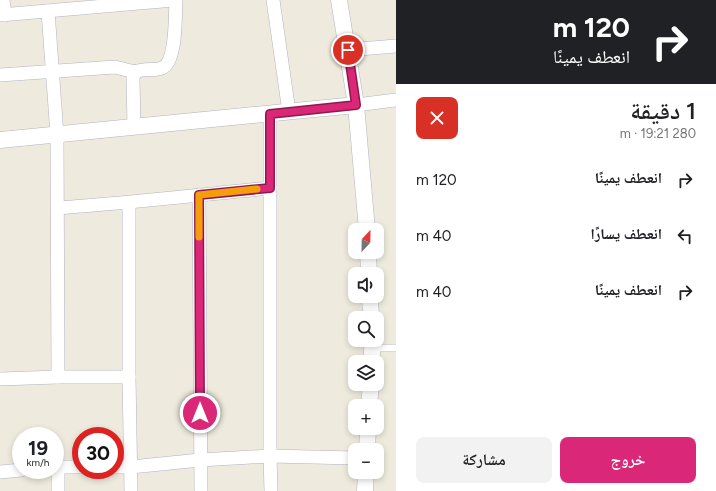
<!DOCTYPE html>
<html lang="ar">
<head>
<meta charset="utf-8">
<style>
	body { margin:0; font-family:Figtree,"Noto Naskh Arabic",sans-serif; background:#f2f2f2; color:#202124; direction:rtl; height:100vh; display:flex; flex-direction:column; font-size:15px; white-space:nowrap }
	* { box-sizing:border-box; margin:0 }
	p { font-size:13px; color:#757577 }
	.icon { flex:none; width:22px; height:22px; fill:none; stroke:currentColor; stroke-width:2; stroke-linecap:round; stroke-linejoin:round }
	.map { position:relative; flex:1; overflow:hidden; direction:ltr }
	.drawer { display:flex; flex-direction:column; background:#fff; width:320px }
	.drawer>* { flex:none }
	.guide { background:#202124; color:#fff; overflow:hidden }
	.needle { width:26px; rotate:22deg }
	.fabs { position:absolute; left:348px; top:223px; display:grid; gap:8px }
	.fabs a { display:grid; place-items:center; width:36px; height:36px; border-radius:8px; background:#fff; box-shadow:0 2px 6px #0003; font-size:20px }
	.speed { position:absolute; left:12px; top:427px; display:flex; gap:8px; font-size:20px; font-weight:700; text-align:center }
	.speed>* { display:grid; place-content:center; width:52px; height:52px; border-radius:50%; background:#fff; box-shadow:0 2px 6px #0003; line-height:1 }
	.speed small { font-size:10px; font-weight:400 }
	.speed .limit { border:6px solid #d22; background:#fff; color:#111 }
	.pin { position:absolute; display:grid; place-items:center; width:34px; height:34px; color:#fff; margin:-17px; border:2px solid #fff; border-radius:50%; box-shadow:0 1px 4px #0007 }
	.me { position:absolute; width:44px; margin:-22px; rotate:0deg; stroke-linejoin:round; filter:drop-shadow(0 0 3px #0008) }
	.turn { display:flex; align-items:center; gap:14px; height:84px; padding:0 20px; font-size:18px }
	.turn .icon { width:52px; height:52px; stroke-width:2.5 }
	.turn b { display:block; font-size:28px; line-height:34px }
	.round { display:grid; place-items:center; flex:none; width:42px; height:42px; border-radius:8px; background:#f2f2f2 }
	.head { display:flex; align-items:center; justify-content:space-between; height:68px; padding:0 20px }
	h1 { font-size:24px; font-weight:600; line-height:30px }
	.action { display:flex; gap:8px; margin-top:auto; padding:8px 20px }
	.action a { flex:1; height:46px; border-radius:8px; background:#db2777; color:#fff; font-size:16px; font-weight:600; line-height:46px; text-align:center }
	.action a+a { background:#f2f2f2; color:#202124 }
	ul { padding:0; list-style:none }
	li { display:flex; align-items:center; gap:12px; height:56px; padding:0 20px }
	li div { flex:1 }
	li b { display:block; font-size:15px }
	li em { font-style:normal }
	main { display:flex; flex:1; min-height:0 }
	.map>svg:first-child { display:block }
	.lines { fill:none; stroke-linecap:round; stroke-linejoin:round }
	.service-casing { stroke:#b2b2c0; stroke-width:8 }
	.minor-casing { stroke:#b2b2c0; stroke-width:14 }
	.tertiary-casing { stroke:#b2b2c0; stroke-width:17 }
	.service { stroke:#fff; stroke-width:7 }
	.minor { stroke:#fff; stroke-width:13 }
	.tertiary { stroke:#fff; stroke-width:16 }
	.route-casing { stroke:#8e194d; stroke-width:10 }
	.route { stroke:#db2777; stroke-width:7 }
	.slow { stroke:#f59e0b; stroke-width:7 }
</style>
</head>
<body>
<main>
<section class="drawer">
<div class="guide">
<div class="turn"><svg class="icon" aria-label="right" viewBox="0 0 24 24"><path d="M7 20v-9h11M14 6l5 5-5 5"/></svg><div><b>120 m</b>انعطف يمينًا</div></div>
</div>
<div class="head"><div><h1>1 دقيقة</h1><p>280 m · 19:21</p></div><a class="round" style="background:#d93025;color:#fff"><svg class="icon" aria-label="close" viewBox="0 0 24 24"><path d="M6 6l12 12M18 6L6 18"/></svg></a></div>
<ul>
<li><svg class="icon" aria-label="right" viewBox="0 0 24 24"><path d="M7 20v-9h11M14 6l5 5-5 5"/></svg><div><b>انعطف يمينًا</b></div><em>120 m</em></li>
<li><svg class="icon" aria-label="left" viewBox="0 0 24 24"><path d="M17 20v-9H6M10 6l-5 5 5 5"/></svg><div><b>انعطف يسارًا</b></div><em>40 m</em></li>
<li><svg class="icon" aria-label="right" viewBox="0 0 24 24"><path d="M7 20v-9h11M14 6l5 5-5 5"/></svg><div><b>انعطف يمينًا</b></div><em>40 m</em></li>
</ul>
<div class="action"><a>خروج</a><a>مشاركة</a></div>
</section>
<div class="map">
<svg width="396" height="491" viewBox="0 0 396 491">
	<rect width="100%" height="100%" fill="#eeebde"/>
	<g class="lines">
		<g class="service-casing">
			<polyline id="service" points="373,348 396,348"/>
		</g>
		<g class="minor-casing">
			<g id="minor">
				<polyline points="3,0 5,15"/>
				<polyline points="273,0 289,112"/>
				<polyline points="48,11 57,135 58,377"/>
				<polyline points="0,15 174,0"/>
				<polyline points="348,50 396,46"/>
				<polyline points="0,75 115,67 135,72"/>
				<polyline points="356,105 396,100"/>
				<polyline points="270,114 270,456 271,491"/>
				<path d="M 134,127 L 133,78 L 135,72 C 144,68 155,71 162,68 C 177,62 175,14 176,0"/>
				<polyline points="199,195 201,491"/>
				<polyline points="129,203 129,377 131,491"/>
				<path d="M 58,208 C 129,203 199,195 270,188"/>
				<polyline points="0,379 58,377 129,377"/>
				<polyline points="55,467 81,467"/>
				<polyline points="58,467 58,491"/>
				<polyline points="115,467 131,467 200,460 270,456 355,458"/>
				<polyline points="0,472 21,470"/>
			</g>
		</g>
		<g class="tertiary-casing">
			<g id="tertiary">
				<polyline points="339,0 356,105 367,230"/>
				<polyline points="0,140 356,105"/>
				<polyline points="368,252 369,274"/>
				<polyline points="370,296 371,318"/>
				<polyline points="372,362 372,340"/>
				<polyline points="369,406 371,384"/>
				<polyline points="367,450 368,428"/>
				<polyline points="365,491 366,472"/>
			</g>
		</g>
		<use href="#service" class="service"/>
		<use href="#minor" class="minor"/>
		<use href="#tertiary" class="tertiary"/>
	</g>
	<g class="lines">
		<g class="route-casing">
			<polyline id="route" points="200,413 199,195 270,188 270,114 356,105 348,50"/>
		</g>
		<use href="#route" class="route"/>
		<polyline class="slow" points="199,237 199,195 257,189"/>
	</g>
</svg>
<div class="fabs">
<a><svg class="needle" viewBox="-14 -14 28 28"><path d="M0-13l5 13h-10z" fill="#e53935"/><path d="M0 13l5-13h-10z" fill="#757577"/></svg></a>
<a><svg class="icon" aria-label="sound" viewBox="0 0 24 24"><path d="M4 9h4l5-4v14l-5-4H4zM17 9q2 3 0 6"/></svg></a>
<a><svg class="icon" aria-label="search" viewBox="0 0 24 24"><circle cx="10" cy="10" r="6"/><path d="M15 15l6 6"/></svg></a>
<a><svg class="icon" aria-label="layers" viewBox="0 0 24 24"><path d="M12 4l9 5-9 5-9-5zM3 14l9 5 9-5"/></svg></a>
<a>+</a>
<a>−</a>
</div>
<div class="speed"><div>19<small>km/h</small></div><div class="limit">30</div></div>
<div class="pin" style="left:348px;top:50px;background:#d93025"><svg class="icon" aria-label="arrive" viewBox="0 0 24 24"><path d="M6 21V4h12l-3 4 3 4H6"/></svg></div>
<svg class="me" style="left:200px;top:413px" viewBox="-20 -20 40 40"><circle r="17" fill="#db2777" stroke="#fff" stroke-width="3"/><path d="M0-11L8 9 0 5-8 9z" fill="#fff"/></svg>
</div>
</main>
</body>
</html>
